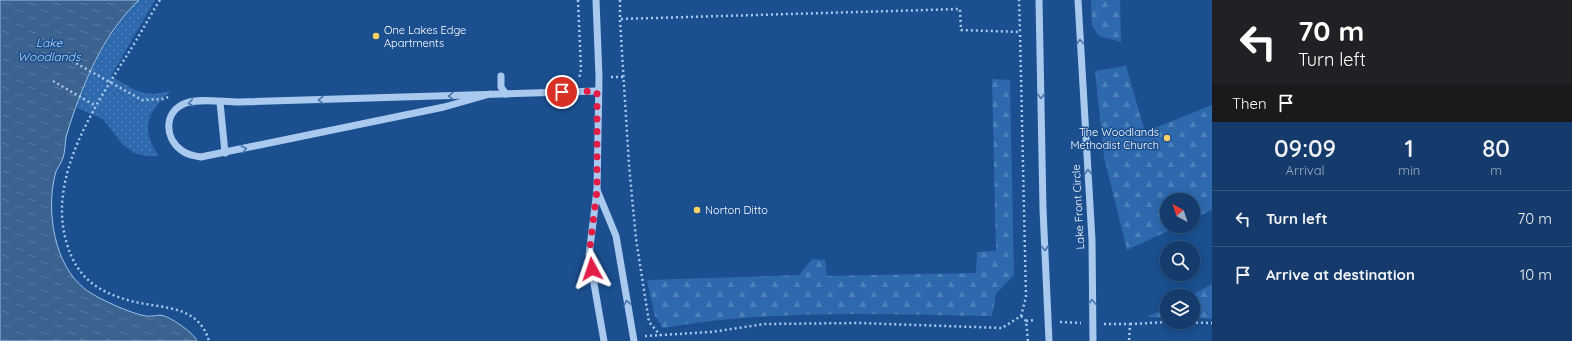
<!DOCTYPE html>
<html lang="en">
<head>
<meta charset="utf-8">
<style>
	body { margin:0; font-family:Quicksand,sans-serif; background:#214673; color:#f1f3f6; height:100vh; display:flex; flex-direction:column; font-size:15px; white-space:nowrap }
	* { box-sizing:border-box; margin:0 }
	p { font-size:13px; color:#9dadc1 }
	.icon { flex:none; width:22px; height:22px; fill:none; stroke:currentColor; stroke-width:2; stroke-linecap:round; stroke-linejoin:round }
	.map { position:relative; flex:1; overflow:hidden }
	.drawer { display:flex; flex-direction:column; background:#143b6b; width:360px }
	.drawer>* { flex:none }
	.top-card { background:#202124; color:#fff; overflow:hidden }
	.needle { width:26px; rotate:320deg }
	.fabs { position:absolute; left:1160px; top:193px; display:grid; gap:8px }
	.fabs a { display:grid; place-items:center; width:40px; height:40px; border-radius:50%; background:#143b6b; box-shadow:0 2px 10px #0003,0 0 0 1px #33557e; font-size:20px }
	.pin { position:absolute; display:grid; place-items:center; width:34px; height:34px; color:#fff; margin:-17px; border:2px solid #fff; border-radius:50%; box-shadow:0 1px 4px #0007 }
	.me { position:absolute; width:44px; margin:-22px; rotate:355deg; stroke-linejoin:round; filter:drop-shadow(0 0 3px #0008) }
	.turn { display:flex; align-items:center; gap:14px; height:84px; padding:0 20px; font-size:18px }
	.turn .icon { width:52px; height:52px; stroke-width:2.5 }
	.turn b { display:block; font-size:28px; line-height:34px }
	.then { display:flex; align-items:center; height:38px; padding:0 20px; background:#0003; gap:8px; font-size:15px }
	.eta { display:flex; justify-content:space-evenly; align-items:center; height:68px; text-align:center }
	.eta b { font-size:24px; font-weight:600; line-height:28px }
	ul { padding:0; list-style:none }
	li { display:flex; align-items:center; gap:12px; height:56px; padding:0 20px; border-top:1px solid #33557e }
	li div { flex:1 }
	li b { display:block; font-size:15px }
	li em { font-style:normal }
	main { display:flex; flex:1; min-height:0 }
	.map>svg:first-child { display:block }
	.forest { fill:url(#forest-firs) }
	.park { fill:url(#park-dots) }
	.water { fill:url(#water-ripples); stroke:#9cc4f0 }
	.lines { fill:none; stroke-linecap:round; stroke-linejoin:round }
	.path { stroke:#a9c9ee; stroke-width:2.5; stroke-dasharray:2 3; stroke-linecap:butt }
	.minor { stroke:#a9c9ee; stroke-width:7 }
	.oneway { stroke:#4674ac }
	.route { stroke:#e11d48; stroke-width:7; stroke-dasharray:0 12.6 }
	.poi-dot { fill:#ffd166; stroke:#1b4f8f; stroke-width:1.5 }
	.labels { text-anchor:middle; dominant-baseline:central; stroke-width:3; stroke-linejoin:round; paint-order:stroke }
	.poi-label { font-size:11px; fill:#fff; stroke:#1b4f8f; text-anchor:start }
	.street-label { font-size:11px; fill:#fff; stroke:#1b4f8f }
	.water-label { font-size:12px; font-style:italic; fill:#b5d3f5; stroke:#1b4f8f }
</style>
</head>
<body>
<main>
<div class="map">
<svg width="1212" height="341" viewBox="0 0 1212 341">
	<defs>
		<pattern id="forest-firs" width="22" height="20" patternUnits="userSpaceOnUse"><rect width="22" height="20" fill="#2e69ad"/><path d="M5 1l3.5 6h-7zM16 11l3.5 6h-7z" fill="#4d80b9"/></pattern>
		<pattern id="park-dots" width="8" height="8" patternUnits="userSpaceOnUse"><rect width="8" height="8" fill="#2e69ad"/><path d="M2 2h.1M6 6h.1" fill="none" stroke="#4d80b9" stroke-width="1.8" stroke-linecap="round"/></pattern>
		<pattern id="water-ripples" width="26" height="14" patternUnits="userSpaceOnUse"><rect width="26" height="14" fill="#3c6290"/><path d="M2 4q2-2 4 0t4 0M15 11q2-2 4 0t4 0" fill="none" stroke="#597aa1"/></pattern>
	</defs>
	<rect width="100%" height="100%" fill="#1b4f8f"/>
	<g class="forest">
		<polygon points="1091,0 1120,0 1121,42 1099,36 1092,26"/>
		<polygon points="1126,66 1145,132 1212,105 1212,210 1193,219 1193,200 1167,200 1167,226 1179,226 1127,250 1104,157 1095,71"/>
		<path d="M 992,79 L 1010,80 L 1014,275 L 996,294 L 992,316 C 882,314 772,309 663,328 L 655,316 L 647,280 L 799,275 L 812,259 L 825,260 L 827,276 L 976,273 L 977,252 L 996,251 Z"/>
		<polygon points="1212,284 1212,319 1193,318 1193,296 1189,296"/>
		<polygon points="1167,307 1167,318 1147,317"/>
	</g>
	<path class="park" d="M 139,0 L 155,0 L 111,76 C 132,88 145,100 171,90 C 148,112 139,128 159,156 L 146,156 L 134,153 L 122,144 L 103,119 L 77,108 L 79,100 L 53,77 L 82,93 C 97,56 111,29 139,0 Z"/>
	<path class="water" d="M 0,0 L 139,0 C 133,6 126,13 121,20 C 96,50 77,100 66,137 C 65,144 65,152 63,158 C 61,164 56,169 55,175 C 46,211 54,265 85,289 C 96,298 132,314 146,316 C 152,317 159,314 164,316 C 172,318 195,334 197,341 L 0,341 Z"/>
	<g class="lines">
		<g class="path">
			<path d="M 160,0 C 149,17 140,35 129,52 C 95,106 46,178 67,244 C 77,278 98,292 131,301 C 162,309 198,304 209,341"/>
			<polyline points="578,0 581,69 579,79"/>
			<polyline points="620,0 620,19 960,9 961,30 1020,32 1019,0"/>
			<polyline points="620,20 629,165 636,239 649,322 660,335"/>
			<polyline points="63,56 142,100 163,99 171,96"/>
			<polyline points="611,77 623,77"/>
			<polyline points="53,81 96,106"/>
			<polyline points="1021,316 1026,321 1028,341"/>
			<polyline points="1026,321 1035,320"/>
			<polyline points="1060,322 1081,323"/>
			<polyline points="1171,322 1212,323"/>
			<polyline points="1104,324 1130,324 1129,341"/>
			<polyline points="1130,324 1169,322"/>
			<polyline points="645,336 711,332 765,324 859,323 1002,328 1021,316 1026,297 1020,32"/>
		</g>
		<g class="minor">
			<polyline points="596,0 599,77 597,190 589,255 604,341"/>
			<polyline points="1039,0 1043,209 1049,341"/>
			<polyline points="1078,0 1092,240 1093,341"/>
			<polyline points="501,76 501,87 506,94"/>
			<path d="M 490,94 L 444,107 L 201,157 C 194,156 187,155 181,150 C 164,137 164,111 186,103 C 201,98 223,102 239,102 L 597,91"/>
			<polyline points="220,102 225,153"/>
			<polyline points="597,190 616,236 634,341"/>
		</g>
	</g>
	<defs><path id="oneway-chevron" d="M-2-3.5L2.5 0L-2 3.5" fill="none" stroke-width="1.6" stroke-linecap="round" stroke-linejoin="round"/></defs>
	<g class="oneway">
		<use href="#oneway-chevron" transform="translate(1080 42) rotate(-93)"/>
		<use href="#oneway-chevron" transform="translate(451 96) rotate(178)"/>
		<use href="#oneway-chevron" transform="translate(1041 96) rotate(89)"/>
		<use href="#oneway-chevron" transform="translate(321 100) rotate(178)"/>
		<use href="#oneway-chevron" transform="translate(191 103) rotate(169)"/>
		<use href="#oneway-chevron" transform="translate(244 149) rotate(-12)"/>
		<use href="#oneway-chevron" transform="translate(1088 172) rotate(-93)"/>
		<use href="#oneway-chevron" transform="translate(1045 248) rotate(87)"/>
		<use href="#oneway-chevron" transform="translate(1092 302) rotate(-90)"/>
		<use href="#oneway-chevron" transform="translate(627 303) rotate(-100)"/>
	</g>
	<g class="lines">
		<polyline class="route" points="562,92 597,91 597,190 589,255 592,269"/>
	</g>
	<g class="poi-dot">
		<circle cx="376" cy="36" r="4"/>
		<circle cx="1167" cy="138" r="4"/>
		<circle cx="697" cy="210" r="4"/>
	</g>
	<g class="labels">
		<g class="poi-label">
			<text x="384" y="30">One Lakes Edge<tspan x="384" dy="13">Apartments</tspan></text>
			<text x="1159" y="132" text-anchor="end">The Woodlands<tspan x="1159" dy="13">Methodist Church</tspan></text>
			<text x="705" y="210">Norton Ditto</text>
		</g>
		<g class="street-label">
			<text transform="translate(1078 207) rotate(-93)">Lake Front Circle</text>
		</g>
		<g class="water-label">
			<text x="49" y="42">Lake<tspan x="49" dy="14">Woodlands</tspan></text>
		</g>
	</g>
</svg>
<div class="fabs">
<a><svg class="needle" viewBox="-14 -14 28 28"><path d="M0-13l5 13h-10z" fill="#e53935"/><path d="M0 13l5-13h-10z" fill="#9dadc1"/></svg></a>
<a><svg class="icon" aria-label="search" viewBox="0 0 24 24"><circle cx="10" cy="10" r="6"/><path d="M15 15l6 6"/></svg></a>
<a><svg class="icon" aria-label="layers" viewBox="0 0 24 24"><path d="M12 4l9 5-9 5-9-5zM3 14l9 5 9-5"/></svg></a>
</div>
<div class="pin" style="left:562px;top:92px;background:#d93025"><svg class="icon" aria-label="arrive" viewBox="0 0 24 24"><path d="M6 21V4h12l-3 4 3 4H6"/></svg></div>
<svg class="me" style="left:592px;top:269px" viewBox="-20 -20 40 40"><path d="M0-17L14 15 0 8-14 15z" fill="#e11d48" stroke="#fff" stroke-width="4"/></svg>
</div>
<section class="drawer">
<div class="top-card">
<div class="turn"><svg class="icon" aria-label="left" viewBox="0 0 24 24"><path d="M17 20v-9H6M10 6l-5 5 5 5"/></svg><div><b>70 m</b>Turn left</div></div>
<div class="then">Then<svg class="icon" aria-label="arrive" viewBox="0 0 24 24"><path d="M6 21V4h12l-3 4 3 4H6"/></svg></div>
</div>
<div class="eta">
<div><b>09:09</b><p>Arrival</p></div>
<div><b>1</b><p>min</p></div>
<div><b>80</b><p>m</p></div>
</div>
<ul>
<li><svg class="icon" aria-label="left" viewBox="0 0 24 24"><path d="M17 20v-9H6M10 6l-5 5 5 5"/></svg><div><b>Turn left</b></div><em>70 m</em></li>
<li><svg class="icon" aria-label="arrive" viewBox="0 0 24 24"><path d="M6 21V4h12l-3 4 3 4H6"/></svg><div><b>Arrive at destination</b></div><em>10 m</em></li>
</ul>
</section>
</main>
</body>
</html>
